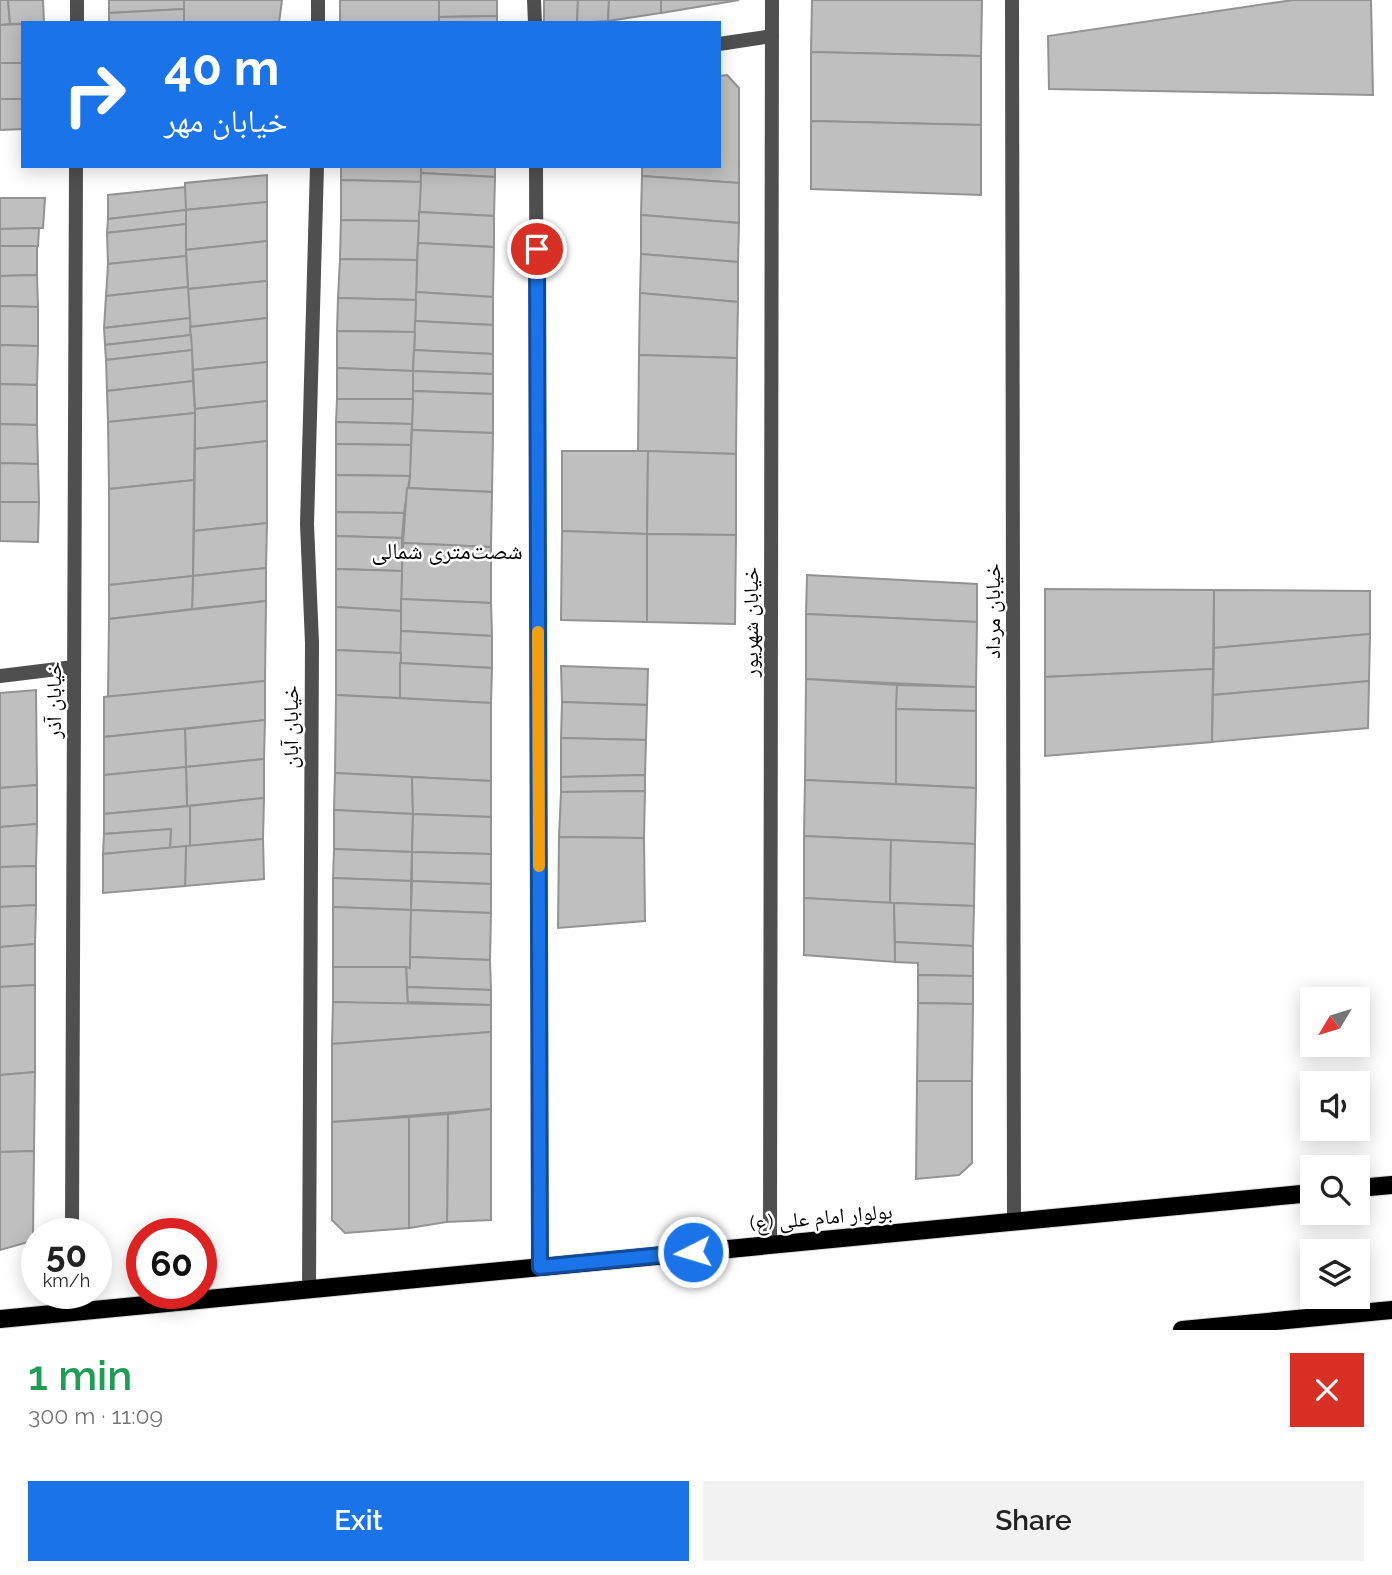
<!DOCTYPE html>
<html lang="en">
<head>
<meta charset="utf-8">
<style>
	body { margin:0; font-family:Raleway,"Noto Naskh Arabic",sans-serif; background:#f2f2f2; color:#222; height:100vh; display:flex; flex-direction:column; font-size:26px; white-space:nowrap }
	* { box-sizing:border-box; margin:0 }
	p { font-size:23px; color:#767676 }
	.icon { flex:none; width:38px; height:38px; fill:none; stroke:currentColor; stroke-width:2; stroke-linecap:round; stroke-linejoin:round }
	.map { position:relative; height:1330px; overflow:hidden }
	.panel { display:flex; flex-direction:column; background:#fff; flex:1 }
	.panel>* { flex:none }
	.banner { position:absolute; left:21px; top:21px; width:700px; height:147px; border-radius:0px; box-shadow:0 4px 18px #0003; background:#1a73e8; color:#fff; overflow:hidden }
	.needle { width:46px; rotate:232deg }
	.buttons { position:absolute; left:1300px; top:987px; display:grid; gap:14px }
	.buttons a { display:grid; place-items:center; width:70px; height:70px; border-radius:0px; background:#fff; box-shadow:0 4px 18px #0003; font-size:35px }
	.speed { position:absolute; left:21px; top:1218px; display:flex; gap:14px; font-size:35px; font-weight:700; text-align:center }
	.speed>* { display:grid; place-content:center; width:91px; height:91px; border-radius:50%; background:#fff; box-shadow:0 4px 18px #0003; line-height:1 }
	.speed small { font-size:18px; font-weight:400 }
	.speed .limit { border:10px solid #d22; background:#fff; color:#111 }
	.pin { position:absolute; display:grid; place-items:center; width:60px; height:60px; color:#fff; margin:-30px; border:4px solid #fff; border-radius:50%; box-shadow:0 2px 7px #0007 }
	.me { position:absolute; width:77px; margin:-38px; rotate:265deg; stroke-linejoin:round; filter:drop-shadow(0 0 5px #0008) }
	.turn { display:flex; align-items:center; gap:24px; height:147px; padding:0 28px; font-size:32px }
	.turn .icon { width:91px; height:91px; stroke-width:2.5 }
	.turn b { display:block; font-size:49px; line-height:60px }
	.round { display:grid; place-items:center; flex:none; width:74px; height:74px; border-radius:0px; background:#f2f2f2 }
	.overview { display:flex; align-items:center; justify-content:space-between; height:119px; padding:0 28px }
	h1 { font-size:42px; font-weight:600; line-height:52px; color:#1e9e55 }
	.primary-button { display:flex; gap:14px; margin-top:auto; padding:14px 28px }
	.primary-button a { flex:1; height:80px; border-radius:0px; background:#1a73e8; color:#fff; font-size:28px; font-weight:600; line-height:80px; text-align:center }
	.primary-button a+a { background:#f2f2f2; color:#222 }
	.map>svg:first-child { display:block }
	.building { fill:#bfbfbf; stroke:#939393; stroke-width:2 }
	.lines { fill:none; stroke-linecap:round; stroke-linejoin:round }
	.primary-casing { stroke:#dbdbdb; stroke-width:20 }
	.minor { stroke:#4f4f4f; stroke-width:14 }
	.primary { stroke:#000; stroke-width:18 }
	.route-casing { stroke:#114b97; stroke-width:18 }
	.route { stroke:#1a73e8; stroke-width:12 }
	.slow { stroke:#f59e0b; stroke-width:12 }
	.labels { text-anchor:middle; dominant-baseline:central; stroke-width:5; stroke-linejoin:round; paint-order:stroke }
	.street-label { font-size:21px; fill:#000; stroke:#fff }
	.neighbourhood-label { font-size:23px; fill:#000; stroke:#fff }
</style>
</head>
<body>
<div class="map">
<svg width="1392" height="1330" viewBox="0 0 1392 1330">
	<rect width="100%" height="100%" fill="#fff"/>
	<g class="building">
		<polygon points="0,0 8,0 10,24 0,25"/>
		<polygon points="8,0 43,0 44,23 10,24"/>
		<polygon points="109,0 184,0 184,9 109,13"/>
		<polygon points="184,0 282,0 279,23 184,23"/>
		<rect x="340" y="0" width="99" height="23"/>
		<polygon points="439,0 497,0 497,16 439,17"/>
		<polygon points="544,0 578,0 577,23 544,23"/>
		<polygon points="578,0 609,0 608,21 577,23"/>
		<polygon points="661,0 739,0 661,13"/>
		<polygon points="661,0 661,13 608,21 609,0"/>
		<polygon points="812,0 982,0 981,56 811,52"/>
		<polygon points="1293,0 1371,0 1373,95 1049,89 1048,36"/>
		<polygon points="184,9 184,23 109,23 109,13"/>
		<polygon points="497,16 497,23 439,23 439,17"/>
		<polygon points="23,24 23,63 0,63 0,25"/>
		<polygon points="811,52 981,56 981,125 811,121"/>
		<rect x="0" y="63" width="23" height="36"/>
		<polygon points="727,75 739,88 739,183 642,176 642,166 719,166 719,76"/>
		<polygon points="0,99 23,99 23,129 0,130"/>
		<polygon points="811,121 981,125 981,195 811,189"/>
		<polygon points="341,166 421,166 421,182 341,180"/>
		<polygon points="421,166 495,166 495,177 421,173"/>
		<polygon points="421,173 495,177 494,216 419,212"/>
		<polygon points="267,175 267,202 185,210 185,183"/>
		<polygon points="642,176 739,183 739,223 641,215"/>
		<polygon points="341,180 421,182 419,221 341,220"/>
		<polygon points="185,187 186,210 108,219 108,195"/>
		<polygon points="0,198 45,198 43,228 0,229"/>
		<polygon points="267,202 267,241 186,250 185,210"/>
		<polygon points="186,210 186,224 107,233 108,219"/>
		<polygon points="419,212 494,216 494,247 418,243"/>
		<polygon points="641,215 739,223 738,262 641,254"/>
		<polygon points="341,220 419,221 417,260 340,259"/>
		<polygon points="186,224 186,256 108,264 107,233"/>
		<polygon points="39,228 38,246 0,246 0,229"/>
		<polygon points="267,241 267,281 188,289 186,250"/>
		<polygon points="418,243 494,247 493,297 416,292"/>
		<polygon points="0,246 37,246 37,275 0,276"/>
		<polygon points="641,254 738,262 738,302 640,293"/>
		<polygon points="186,256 188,287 106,296 108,264"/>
		<polygon points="340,259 417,260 416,300 338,298"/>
		<polygon points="37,275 38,307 0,306 0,276"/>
		<polygon points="267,281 267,318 190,327 188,289"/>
		<polygon points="188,287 190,318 104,328 106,296"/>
		<polygon points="416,292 493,297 493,325 415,321"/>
		<polygon points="640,293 738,302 737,358 639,355"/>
		<polygon points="338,298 416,300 415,332 337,331"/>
		<polygon points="0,306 38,307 38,346 0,345"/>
		<polygon points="190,318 191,335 105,345 104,328"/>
		<polygon points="267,318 267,362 193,370 190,327"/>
		<polygon points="415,321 493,325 493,354 414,350"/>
		<polygon points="337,331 415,332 413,371 337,368"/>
		<polygon points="191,335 192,350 106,360 105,345"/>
		<polygon points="0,345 38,346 37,385 0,384"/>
		<polygon points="192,350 193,381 107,391 106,360"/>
		<polygon points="414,350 493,354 493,374 413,371"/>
		<polygon points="639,355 737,358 736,454 638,451"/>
		<polygon points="267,362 267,401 195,409 193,370"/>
		<polygon points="337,368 413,371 413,399 337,399"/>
		<polygon points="413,371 493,374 493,394 413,391"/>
		<polygon points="193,381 195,413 108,422 107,391"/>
		<polygon points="0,384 37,385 37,425 0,424"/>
		<polygon points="413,391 493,394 493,433 412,430"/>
		<polygon points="337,399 413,399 412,424 336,422"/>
		<polygon points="267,401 267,441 195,449 195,409"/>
		<polygon points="195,413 194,480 109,489 108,422"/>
		<polygon points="336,422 412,424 411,445 336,444"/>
		<polygon points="0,424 37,425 38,464 0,463"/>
		<polygon points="412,430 493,433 492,492 409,488"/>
		<polygon points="267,441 267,523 194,531 195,449"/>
		<polygon points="336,444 411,445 410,476 336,475"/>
		<polygon points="562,451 648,451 647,534 562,531"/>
		<polygon points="648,451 736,454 736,535 647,534"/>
		<polygon points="0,463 38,464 39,502 0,502"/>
		<polygon points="336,475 410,476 404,513 336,512"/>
		<polygon points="194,480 193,576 109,585 109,489"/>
		<polygon points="407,488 492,492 491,547 403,543"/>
		<polygon points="0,502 39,502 38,542 0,541"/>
		<polygon points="336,512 404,513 402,538 336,536"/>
		<polygon points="267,523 266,568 193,576 194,531"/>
		<polygon points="562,531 647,534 647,622 561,620"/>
		<polygon points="647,534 736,535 735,624 647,622"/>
		<polygon points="336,536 402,538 402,571 336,569"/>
		<polygon points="403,543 491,547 491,603 401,599"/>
		<polygon points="266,568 266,601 192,609 193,576"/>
		<polygon points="336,569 402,571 401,611 336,607"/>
		<polygon points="807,575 977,584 977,622 806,614"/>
		<polygon points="193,576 192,609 109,619 109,585"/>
		<polygon points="1045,589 1214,590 1213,669 1045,677"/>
		<polygon points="1214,590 1370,591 1370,634 1214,648"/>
		<polygon points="401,599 491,603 492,636 401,631"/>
		<polygon points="266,601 265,681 108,697 109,619"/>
		<polygon points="336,607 401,611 401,653 336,650"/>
		<polygon points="806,614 977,622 976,687 806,679"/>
		<polygon points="401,631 492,636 492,668 400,663"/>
		<polygon points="1370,634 1369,681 1213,695 1214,648"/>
		<polygon points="336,650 401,653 400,698 336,695"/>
		<polygon points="400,663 492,668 491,703 400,698"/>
		<polygon points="561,666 648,669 647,705 562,702"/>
		<polygon points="1213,669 1212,742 1045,756 1045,677"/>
		<polygon points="806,679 897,685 896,784 805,780"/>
		<polygon points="265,681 265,720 104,737 104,697"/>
		<polygon points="1369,681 1368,728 1212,742 1213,695"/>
		<polygon points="897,685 976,687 976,711 896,709"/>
		<polygon points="36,690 37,785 0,788 0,693"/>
		<polygon points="336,695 491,703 491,781 335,773"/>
		<polygon points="562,702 647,705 646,740 561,738"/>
		<polygon points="896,709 976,711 976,788 896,784"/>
		<polygon points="265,720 264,759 186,767 185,729"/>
		<polygon points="180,729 185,729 186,767 104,775 104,737"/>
		<polygon points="561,738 646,740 645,775 561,777"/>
		<polygon points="264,759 264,798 187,806 186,767"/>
		<polygon points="186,767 187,806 104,814 104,775"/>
		<polygon points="335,773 412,777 413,814 334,810"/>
		<polygon points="645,775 645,791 561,792 561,777"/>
		<polygon points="412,777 491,781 491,817 413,814"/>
		<polygon points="805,780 976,788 975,844 804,836"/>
		<polygon points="37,785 37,824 0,827 0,788"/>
		<polygon points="645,791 644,838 559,837 561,792"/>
		<polygon points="264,798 263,839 190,846 190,806"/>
		<polygon points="190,806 190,846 170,848 171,829 104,834 104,814"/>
		<polygon points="334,810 413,814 412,852 334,849"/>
		<polygon points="413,814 491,817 491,854 412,852"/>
		<polygon points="37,824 36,866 0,867 0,827"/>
		<polygon points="171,829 170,848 103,854 104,834"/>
		<polygon points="804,836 891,840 890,903 804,898"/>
		<polygon points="559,837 644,838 645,921 558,928"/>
		<polygon points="263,839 264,879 185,886 186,846"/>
		<polygon points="891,840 975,844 974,906 890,903"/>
		<polygon points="186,846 185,886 103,893 103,854"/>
		<polygon points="334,849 412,852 411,881 333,878"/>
		<polygon points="412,852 491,854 491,884 412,881"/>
		<polygon points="36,866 36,905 0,907 0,867"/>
		<polygon points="333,878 411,881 411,910 333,907"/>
		<polygon points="412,881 491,884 491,913 411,910"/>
		<polygon points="804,898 894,903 895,962 804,955"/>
		<polygon points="894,903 974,906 973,946 895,942"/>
		<polygon points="36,905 35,944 0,947 0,907"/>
		<polygon points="333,907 411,910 410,968 333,967"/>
		<polygon points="411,910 491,913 490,960 410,957"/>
		<polygon points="895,942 973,946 973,976 918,975 918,963 895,962"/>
		<polygon points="35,944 35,985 0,987 0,947"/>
		<polygon points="410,957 490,960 491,990 407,987 406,967 410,968"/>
		<polygon points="333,967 406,967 408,1005 333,1002"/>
		<polygon points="918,975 973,976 973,1004 918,1003"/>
		<polygon points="35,985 35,1072 0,1075 0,987"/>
		<polygon points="407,987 491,990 491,1005 408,1002"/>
		<polygon points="333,1002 491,1005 491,1032 332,1044"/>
		<polygon points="918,1003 973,1004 972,1081 917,1081"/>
		<polygon points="491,1032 491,1109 332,1122 332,1044"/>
		<polygon points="35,1072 34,1151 0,1152 0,1075"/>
		<polygon points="917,1081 972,1081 972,1163 959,1175 916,1179"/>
		<polygon points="491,1109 491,1220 447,1222 448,1114"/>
		<polygon points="448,1114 447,1222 409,1228 409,1117"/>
		<polygon points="409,1117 409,1228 345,1233 332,1220 332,1122"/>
		<polygon points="34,1151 33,1237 28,1242 0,1250 0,1152"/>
	</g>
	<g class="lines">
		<g class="primary-casing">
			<g id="primary">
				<polyline points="1358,1188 1392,1185"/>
				<polyline points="0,1319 1312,1193"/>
				<polyline points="1182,1330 1392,1310"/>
			</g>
		</g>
		<g class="minor">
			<polyline points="318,0 318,23"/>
			<polyline points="534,0 535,23"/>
			<polyline points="1012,0 1014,1221"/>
			<polyline points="77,23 77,0"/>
			<polyline points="719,44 772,36"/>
			<polyline points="536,166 540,1267"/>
			<polyline points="0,676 74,667"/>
			<polyline points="72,1234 76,166"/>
			<polyline points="770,1245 772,0"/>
			<polyline points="309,1289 312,643 307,524 317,166"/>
			<polyline points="72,1311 72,1293"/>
		</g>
		<use href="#primary" class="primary"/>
	</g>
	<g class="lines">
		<g class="route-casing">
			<polyline id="route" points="537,249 540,1267 693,1252"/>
		</g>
		<use href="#route" class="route"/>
		<polyline class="slow" points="538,632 539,866"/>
	</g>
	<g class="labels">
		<g class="street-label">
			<text transform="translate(992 611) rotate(-90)">خیابان مرداد</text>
			<text transform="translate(750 622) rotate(-90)">خیابان شهریور</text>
			<text transform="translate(53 700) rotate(-90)">خیابان آذر</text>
			<text transform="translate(290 727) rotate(-90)">خیابان آبان</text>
			<text transform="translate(821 1217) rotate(-5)">بولوار امام علی (ع)</text>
		</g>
		<g class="neighbourhood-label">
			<text x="447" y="550">شصت‌متری شمالی</text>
		</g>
	</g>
</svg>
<div class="buttons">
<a><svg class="needle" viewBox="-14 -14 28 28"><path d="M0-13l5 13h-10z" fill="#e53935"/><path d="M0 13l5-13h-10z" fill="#767676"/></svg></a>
<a><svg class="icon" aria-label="sound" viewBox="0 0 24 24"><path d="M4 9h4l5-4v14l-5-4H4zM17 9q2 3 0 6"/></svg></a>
<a><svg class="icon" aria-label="search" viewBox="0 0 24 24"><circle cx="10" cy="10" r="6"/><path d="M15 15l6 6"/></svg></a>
<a><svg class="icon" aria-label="layers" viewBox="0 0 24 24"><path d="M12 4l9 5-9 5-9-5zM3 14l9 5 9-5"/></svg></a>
</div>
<div class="speed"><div>50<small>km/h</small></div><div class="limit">60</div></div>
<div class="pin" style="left:537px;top:249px;background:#d93025"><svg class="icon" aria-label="arrive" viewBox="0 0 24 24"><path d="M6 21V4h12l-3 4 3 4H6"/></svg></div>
<svg class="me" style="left:693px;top:1252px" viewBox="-20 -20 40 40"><circle r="17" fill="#1a73e8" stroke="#fff" stroke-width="3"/><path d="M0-11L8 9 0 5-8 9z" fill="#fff"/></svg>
<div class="banner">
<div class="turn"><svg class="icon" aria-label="right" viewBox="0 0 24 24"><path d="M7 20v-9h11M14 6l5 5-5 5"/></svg><div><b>40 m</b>خیابان مهر</div></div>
</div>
</div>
<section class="panel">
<div class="overview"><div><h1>1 min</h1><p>300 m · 11:09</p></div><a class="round" style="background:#d93025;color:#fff"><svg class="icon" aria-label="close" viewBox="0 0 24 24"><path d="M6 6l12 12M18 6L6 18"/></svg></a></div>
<div class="primary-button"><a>Exit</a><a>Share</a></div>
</section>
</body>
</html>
